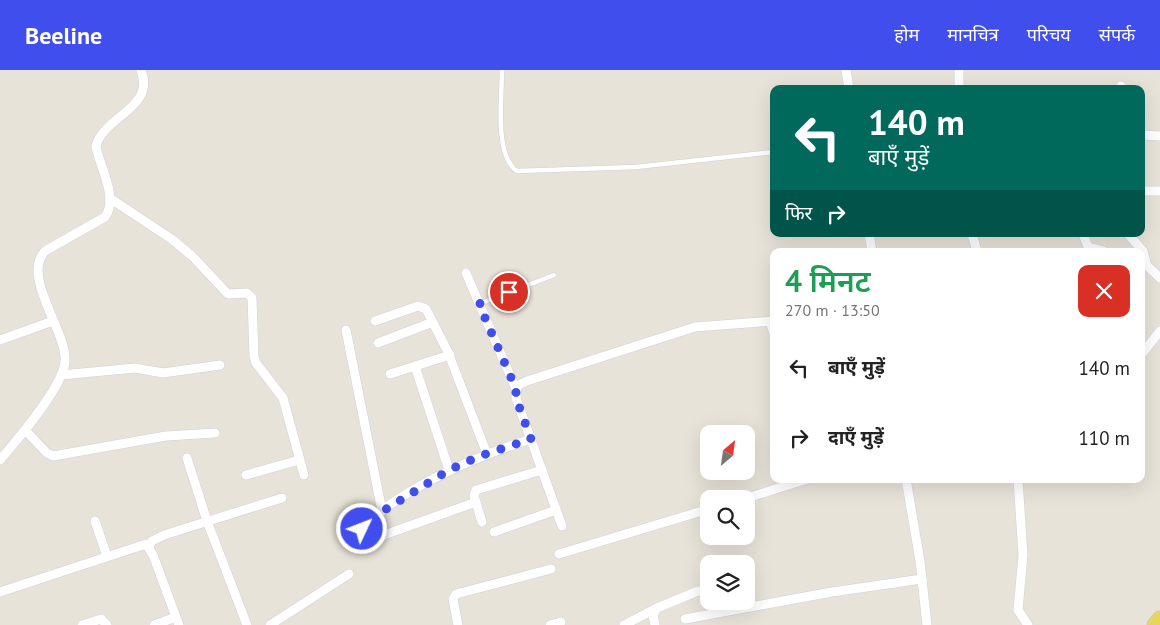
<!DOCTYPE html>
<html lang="hi">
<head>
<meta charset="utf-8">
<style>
	body { margin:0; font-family:"PT Sans","Noto Sans Devanagari",sans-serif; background:#f6f6f6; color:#222; height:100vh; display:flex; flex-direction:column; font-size:19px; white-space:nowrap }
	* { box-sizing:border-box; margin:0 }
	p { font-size:16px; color:#767676 }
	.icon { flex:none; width:28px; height:28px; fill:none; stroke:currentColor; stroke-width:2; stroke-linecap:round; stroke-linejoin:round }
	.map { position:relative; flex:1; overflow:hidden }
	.side { position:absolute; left:770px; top:178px; width:375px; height:235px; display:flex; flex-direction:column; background:#fff; border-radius:10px; box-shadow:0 5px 20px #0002 }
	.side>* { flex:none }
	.banner { position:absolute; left:770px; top:15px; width:375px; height:152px; border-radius:10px; box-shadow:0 5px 20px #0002; background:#00695c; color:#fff; overflow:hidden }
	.needle { width:32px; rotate:29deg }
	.controls { position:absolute; left:700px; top:355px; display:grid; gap:10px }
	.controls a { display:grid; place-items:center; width:55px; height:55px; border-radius:10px; background:#fff; box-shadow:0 5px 20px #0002; font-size:25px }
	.pin { position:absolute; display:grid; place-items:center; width:42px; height:42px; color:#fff; margin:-21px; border:2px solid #fff; border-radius:50%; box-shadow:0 1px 5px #0007 }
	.me { position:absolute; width:55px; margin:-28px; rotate:47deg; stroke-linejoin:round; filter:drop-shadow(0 0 4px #0008) }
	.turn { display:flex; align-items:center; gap:18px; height:105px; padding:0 15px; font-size:22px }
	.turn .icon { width:65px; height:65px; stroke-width:2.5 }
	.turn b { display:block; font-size:35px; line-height:42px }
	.then { display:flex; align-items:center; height:48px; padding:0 15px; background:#0003; gap:10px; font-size:19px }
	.round { display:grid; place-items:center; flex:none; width:52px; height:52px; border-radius:10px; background:#f6f6f6 }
	.headline { display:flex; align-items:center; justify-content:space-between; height:85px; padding:0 15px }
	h1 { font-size:30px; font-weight:600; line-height:38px; color:#1e9e55 }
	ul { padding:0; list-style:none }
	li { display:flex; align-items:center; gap:15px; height:70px; padding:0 15px }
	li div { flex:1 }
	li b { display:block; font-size:19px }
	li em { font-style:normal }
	header { display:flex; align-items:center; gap:30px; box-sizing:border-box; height:70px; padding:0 25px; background:#404eed; color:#fff }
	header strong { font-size:24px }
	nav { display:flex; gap:28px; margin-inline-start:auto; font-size:18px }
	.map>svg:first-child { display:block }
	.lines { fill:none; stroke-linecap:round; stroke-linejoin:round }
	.service-casing { stroke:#cecfdf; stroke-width:5.5 }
	.minor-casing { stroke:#cecfdf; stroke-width:10 }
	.primary-casing { stroke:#c2c2c2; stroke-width:15 }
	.service { stroke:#fff; stroke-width:4.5 }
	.minor { stroke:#fff; stroke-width:9 }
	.primary { stroke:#e7d55f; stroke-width:14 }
	.route { stroke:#404eed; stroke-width:9; stroke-dasharray:0 16.2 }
</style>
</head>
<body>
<header>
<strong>Beeline</strong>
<nav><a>होम</a><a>मानचित्र</a><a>परिचय</a><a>संपर्क</a></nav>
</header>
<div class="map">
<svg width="1160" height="555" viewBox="0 0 1160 555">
	<rect width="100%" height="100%" fill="#e8e3d8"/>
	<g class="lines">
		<g class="service-casing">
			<g id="service">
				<path d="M 502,0 C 502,26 494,86 517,101 L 636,97 L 774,82"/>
				<polyline points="479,234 554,205"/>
			</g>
		</g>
		<g class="minor-casing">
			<g id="minor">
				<polyline points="846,0 849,19"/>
				<polyline points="959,19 959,0"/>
				<polyline points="1121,19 1121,16"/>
				<polyline points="1141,65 1160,66"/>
				<polyline points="1141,121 1160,121"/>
				<polyline points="111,129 173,170 192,186 228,224 247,223 252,228 254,286 256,293 283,328 304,405"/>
				<polyline points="869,164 872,181"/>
				<polyline points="972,164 977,181"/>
				<polyline points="1083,164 1088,177 1104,181"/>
				<polyline points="1128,164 1143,181 1146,193"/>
				<polyline points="1141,190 1160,208"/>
				<polyline points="466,203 516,319"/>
				<polyline points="375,251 418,236 426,239 448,282 487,384"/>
				<polyline points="770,251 774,264"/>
				<polyline points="346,260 382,441"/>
				<polyline points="0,270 53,251"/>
				<polyline points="378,273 433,252"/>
				<polyline points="1141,285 1160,261"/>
				<polyline points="415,296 449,400"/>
				<polyline points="390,304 450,285"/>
				<polyline points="61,305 135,298 163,303 220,295"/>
				<polyline points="25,360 47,383 53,386 166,366 215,363"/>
				<polyline points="187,388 207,451 247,555"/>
				<path d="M 0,390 C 17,370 64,316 65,291 C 67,261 21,207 45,181 L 105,147 C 119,128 99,96 96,76 C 104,46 156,38 141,0"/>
				<polyline points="246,405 299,390"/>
				<polyline points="906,409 920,491 927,555"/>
				<polyline points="1018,409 1023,485 1018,540 1028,555"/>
				<polyline points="744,429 807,409"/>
				<path d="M 476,432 L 370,470 L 364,470 L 362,466 L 364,454 C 412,414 472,388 531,369"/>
				<polyline points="95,451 107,486"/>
				<polyline points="482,452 474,426 476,420 542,400"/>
				<polyline points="562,456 516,328 517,316 527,311 695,257 774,251"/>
				<polyline points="494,462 556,440"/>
				<polyline points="149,477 152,471 164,465 282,428"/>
				<polyline points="559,484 709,439"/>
				<polyline points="0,522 146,474 153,485 179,555"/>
				<polyline points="685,549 832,522 922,509"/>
				<polyline points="82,555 101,549 107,555"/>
				<polyline points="154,555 176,547"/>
				<polyline points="270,555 349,504"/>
				<polyline points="458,555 453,529 456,524 551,499"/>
				<polyline points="550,555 561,552"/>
				<polyline points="624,555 657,538"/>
				<polyline points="655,555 653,545 657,538 698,521"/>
			</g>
		</g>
		<g class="primary-casing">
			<polyline id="primary" points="1154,555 1160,548"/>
		</g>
		<use href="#service" class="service"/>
		<use href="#minor" class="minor"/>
		<use href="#primary" class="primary"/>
	</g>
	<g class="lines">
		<polyline class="route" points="362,459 367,451 449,400 480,386 531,369 516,328 516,319 479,234 509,222"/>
	</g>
</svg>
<div class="controls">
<a><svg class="needle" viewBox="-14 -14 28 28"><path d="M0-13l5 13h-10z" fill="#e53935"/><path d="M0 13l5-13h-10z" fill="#767676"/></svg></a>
<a><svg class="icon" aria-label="search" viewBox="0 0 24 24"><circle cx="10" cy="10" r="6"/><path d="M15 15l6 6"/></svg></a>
<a><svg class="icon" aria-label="layers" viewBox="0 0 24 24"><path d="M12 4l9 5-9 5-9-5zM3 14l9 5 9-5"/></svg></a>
</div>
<div class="pin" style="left:509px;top:222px;background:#d93025"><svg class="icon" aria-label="arrive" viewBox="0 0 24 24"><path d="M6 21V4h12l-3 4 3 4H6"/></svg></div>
<svg class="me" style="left:362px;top:459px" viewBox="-20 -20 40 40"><circle r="17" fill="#404eed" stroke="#fff" stroke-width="3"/><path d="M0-11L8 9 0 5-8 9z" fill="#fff"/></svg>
<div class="banner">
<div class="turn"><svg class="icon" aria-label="left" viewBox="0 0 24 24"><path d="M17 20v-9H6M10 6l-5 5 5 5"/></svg><div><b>140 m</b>बाएँ मुड़ें</div></div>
<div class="then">फिर<svg class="icon" aria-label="right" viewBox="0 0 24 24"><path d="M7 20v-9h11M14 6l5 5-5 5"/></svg></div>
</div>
<section class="side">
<div class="headline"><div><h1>4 मिनट</h1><p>270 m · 13:50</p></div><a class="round" style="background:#d93025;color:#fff"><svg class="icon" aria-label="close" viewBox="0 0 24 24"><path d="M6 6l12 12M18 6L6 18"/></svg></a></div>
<ul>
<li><svg class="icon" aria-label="left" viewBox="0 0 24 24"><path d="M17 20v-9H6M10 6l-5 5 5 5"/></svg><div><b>बाएँ मुड़ें</b></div><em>140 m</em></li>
<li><svg class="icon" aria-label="right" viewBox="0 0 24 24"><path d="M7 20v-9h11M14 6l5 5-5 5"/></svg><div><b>दाएँ मुड़ें</b></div><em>110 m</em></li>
</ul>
</section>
</div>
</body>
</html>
